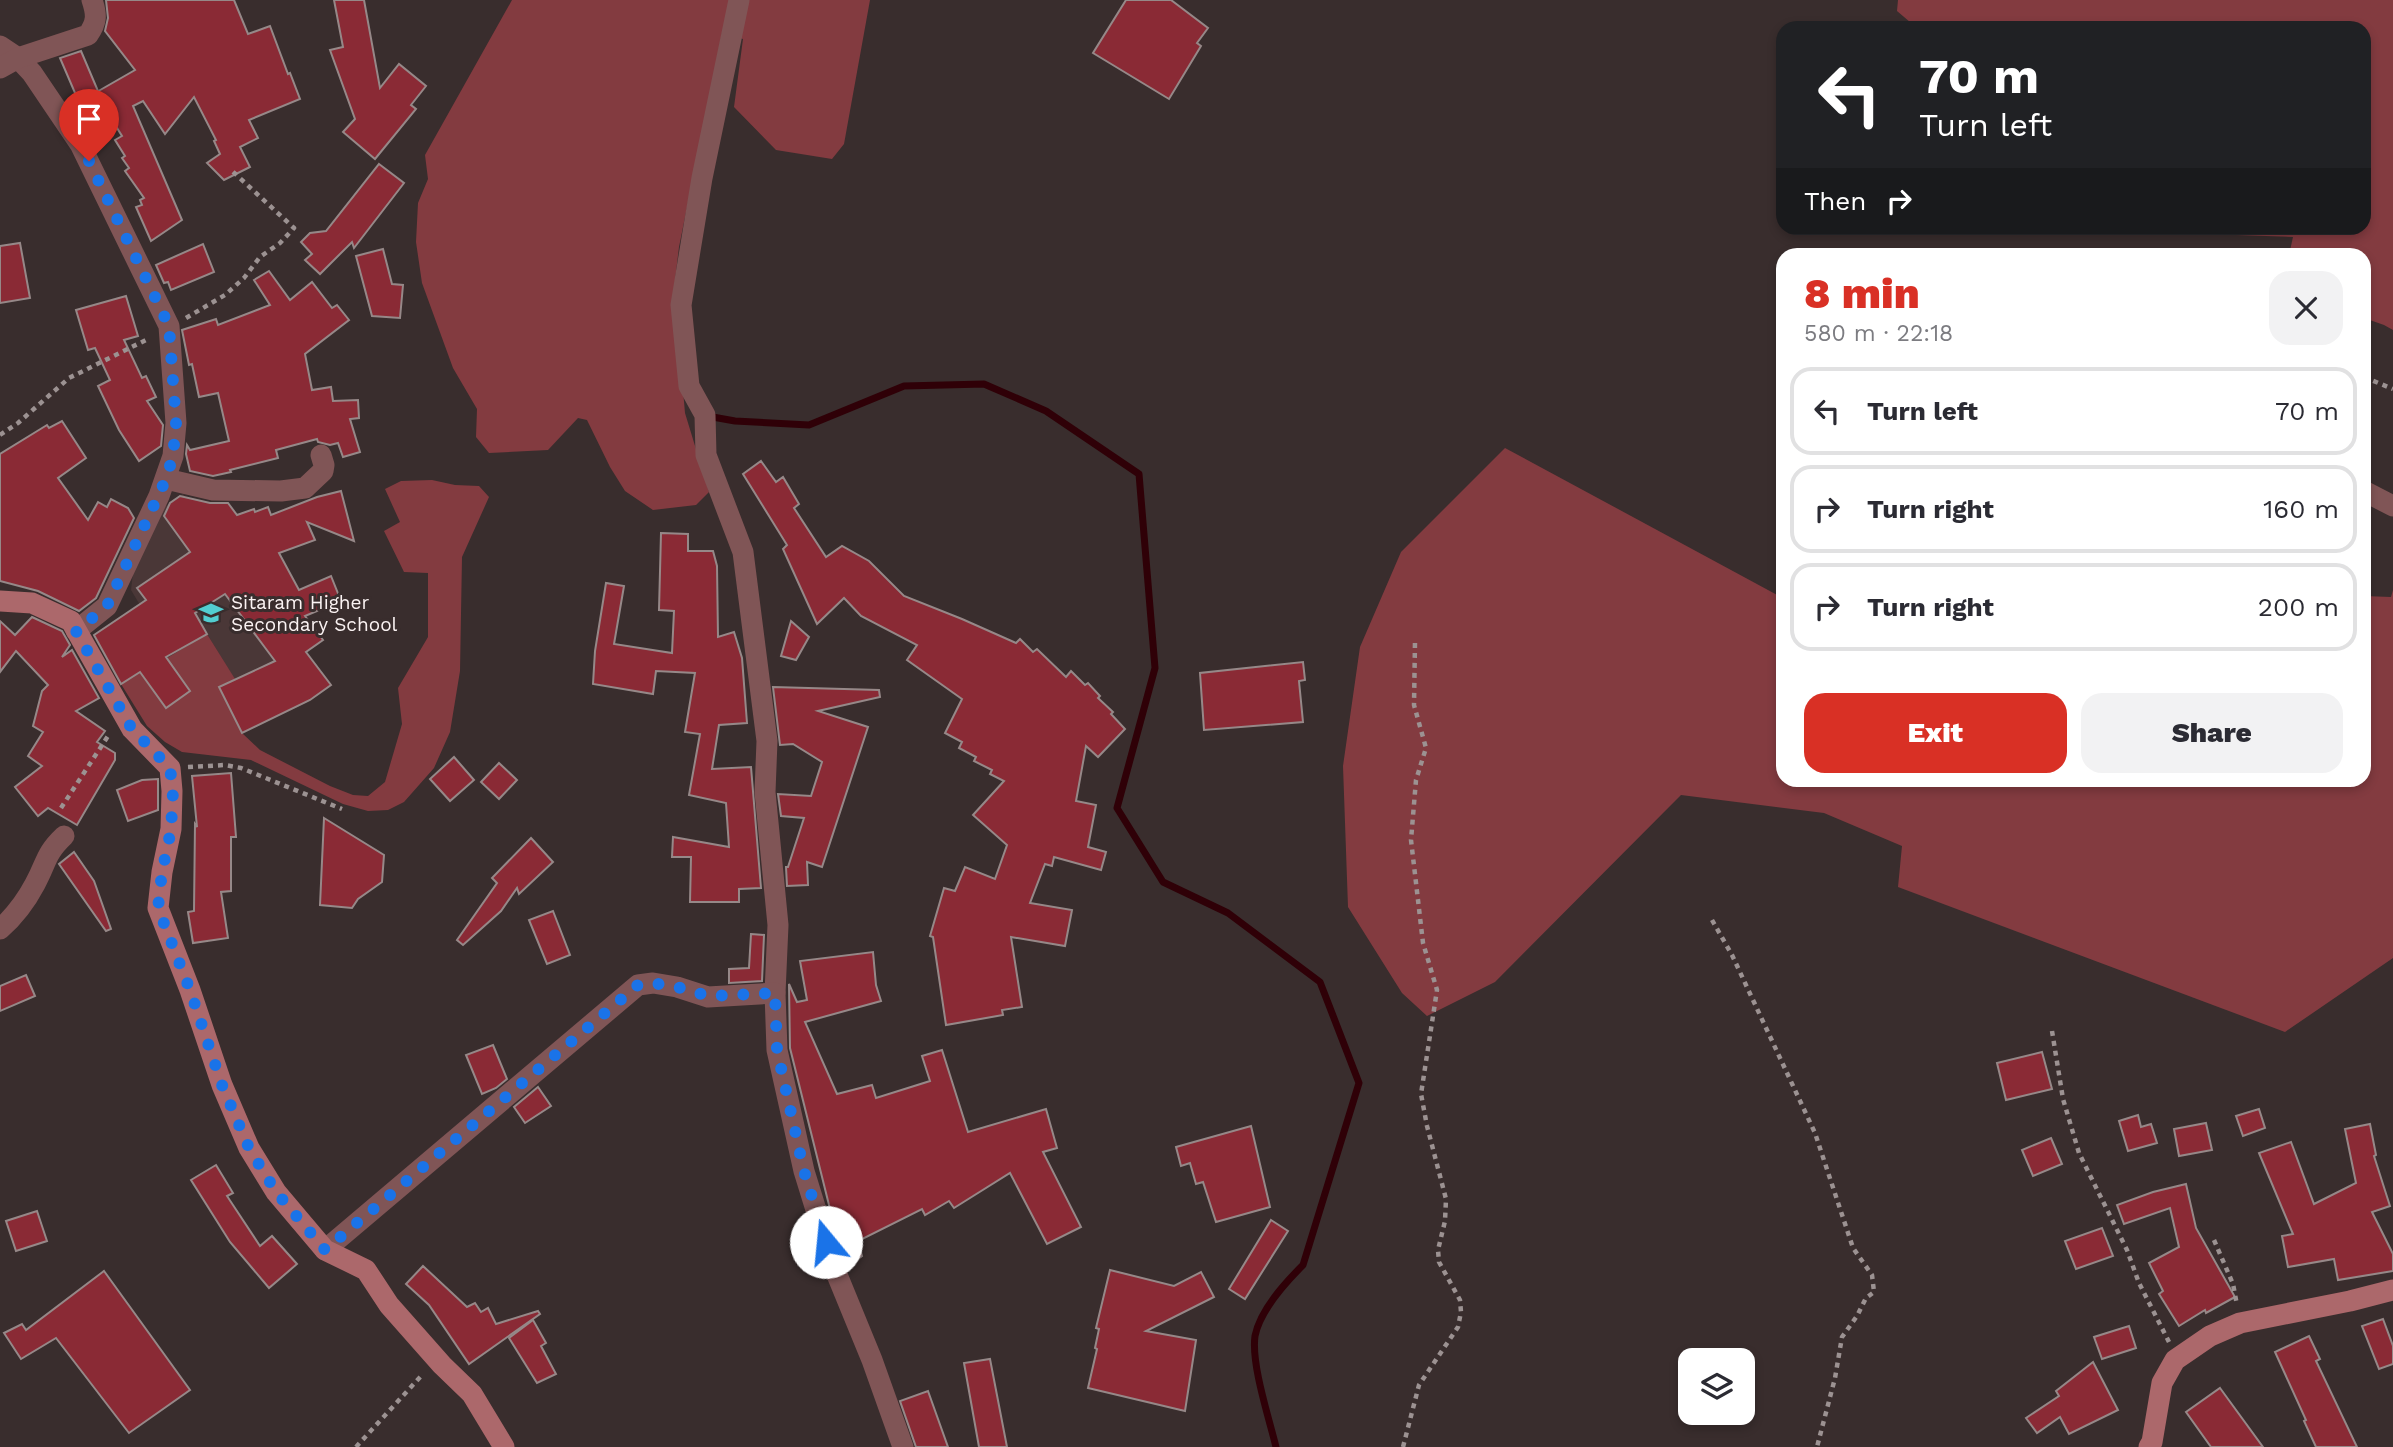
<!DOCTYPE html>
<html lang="en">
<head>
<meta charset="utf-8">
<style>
	body { margin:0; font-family:"Work Sans",sans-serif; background:#f2f2f3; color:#2b2b33; height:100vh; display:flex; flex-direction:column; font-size:26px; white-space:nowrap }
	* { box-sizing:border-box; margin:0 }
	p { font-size:23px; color:#7c7c81 }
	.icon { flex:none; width:38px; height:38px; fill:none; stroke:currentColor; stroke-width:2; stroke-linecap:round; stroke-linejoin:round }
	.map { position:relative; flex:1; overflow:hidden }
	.details { position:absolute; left:1776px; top:248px; width:595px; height:539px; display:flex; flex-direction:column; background:#fff; border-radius:21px; box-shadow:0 4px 10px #0003 }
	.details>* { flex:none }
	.top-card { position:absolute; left:1776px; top:21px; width:595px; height:214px; border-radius:21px; box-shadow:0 4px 10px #0003; background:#202124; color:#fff; overflow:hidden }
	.controls { position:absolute; left:1678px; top:1348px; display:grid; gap:14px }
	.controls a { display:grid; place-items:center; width:77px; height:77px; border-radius:14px; background:#fff; box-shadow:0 4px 10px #0003; font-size:35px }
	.pin { position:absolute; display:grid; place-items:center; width:60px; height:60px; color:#fff; margin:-72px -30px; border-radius:50% 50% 50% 0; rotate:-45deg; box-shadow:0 0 7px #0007 }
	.pin .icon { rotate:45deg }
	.me { position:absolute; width:77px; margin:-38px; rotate:343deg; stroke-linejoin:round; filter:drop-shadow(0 0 5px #0008) }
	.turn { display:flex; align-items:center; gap:24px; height:147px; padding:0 28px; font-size:32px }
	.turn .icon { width:91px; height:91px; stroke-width:2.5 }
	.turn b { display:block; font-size:49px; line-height:60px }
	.then { display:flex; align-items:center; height:66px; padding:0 28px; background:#0003; gap:14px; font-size:26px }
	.round { display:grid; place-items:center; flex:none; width:74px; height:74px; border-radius:21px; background:#f2f2f3 }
	.summary { display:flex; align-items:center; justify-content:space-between; height:119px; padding:0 28px }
	h1 { font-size:42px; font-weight:800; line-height:52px; color:#d93025 }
	.cta { display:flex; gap:14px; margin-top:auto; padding:14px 28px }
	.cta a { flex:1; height:80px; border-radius:21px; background:#d93025; color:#fff; font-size:28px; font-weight:800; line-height:80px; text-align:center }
	.cta a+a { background:#f2f2f3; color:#2b2b33 }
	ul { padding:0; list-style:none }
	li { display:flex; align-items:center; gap:21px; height:88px; margin:0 14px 10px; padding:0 14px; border:4px solid #e1e1e2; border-radius:21px }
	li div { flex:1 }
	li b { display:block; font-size:26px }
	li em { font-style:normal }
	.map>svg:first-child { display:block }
	.built { fill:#4a3737 }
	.green { fill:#833b40 }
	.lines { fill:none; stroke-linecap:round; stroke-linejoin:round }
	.stream { stroke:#2f0007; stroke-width:7 }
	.building { fill:#8a2a35; stroke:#968888; stroke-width:2 }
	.path { stroke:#9c9292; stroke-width:4.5; stroke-dasharray:5 5; stroke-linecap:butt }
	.street { stroke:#805556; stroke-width:21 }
	.secondary { stroke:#ac686b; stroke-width:21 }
	.route { stroke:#1a73e8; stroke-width:12; stroke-dasharray:0 21.6 }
	.labels { text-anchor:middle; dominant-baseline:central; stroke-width:6; stroke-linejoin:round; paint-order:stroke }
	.poi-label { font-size:19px; fill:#fbf3f3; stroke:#392d2d; text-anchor:start }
</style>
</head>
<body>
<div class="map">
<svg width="2393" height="1447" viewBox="0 0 2393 1447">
	<rect width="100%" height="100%" fill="#392d2d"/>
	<polygon class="built" points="183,494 244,580 250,577 331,685 306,703 242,733 219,687 235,680 207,634 170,655 131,590 134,564 160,510"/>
	<g class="green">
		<polygon points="512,0 870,0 844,144 832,159 776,150 734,107 743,39 722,33 679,247 674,289 685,413 709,492 696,505 653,510 625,491 610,467 587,420 578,418 548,450 489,453 476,437 477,409 453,368 422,283 416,242 418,203 428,179 425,155"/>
		<polygon points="1898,0 2393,0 2393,330 2384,325 2364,318 2364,256 2289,255 2293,237 2116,231 2111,228 2364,228 2364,28 1917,28 1897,11"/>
		<polygon points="1505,448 1783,598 1783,780 2066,780 2074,786 2132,780 2364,780 2364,596 2391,597 2393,590 2393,958 2285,1032 1898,887 1902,846 1824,813 1681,795 1495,982 1427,1016 1402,993 1348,907 1343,766 1360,647 1401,552"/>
		<polygon points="432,480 455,485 479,486 489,497 462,557 460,671 450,732 434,768 404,802 388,810 368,811 343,804 251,760 182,752 165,742 147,726 121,684 140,672 166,708 190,691 167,658 207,634 235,679 219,688 242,733 260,750 330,786 353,795 368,796 385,782 402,724 398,688 428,637 428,573 404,572 384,531 400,522 385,489 401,481"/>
	</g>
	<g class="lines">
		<path class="stream" d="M 707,416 L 735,421 L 809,425 L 904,386 L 984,384 L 1046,411 L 1139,474 L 1155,668 L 1117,808 L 1163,882 L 1228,913 L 1320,982 L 1359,1083 L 1303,1265 C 1285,1283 1260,1310 1255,1336 C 1251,1364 1269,1418 1276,1447"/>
	</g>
	<g class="building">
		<polygon points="106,0 234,0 248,34 270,26 288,74 290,73 300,99 249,120 258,138 240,147 250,167 224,180 207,163 220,154 214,141 216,140 194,97 165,134 143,101 133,106 182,220 151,241 136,207 142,205 140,200 144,198 125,171 129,168 122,158 125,156 115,140 122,136 95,93 135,70 105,31 108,18"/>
		<polygon points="334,0 364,0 380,88 399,64 426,86 411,105 416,109 375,159 343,132 355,119 330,50 343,47"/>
		<polygon points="1126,0 1171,0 1208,28 1197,43 1201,46 1169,99 1093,53"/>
		<polygon points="81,51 98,91 78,100 60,58"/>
		<polygon points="379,164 404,183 354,248 352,242 320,274 305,260 312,254 301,242 310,233 326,231"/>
		<polygon points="20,243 30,298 0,303 0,246"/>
		<polygon points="203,244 214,272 171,290 168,282 164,283 156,265"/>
		<polygon points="383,249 392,284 403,285 400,318 372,316 356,256"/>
		<polygon points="269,271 290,300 312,282 332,308 337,305 349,320 305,354 312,390 331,387 333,401 358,400 359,418 350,419 360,452 343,457 338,443 330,445 318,442 317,439 276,450 278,458 230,470 231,472 213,476 190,471 186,454 187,445 190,450 229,441 218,393 199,397 192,364 189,365 182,330 216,319 218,325 270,305 254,280"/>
		<polygon points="126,296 138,336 124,340 142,378 146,376 156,397 147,401 163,425 161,446 139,461 119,430 98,386 110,380 95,348 88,350 76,310"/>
		<polygon points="62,421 86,458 58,478 88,520 98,502 107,507 111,499 128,508 134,518 96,598 79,611 38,591 0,581 0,454 47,425 49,428"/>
		<polygon points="761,461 776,482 783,477 799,504 794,508 826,557 842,546 869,561 904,596 962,619 1016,643 1020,639 1033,652 1037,649 1066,677 1071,671 1085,685 1088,683 1100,696 1098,698 1113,712 1111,714 1125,729 1098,757 1086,746 1076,801 1096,805 1088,847 1106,852 1101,870 1054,857 1052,866 1045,864 1030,903 1072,910 1065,946 1011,937 1022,1007 1002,1010 1003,1015 946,1025 933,937 930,936 944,888 955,891 965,867 995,879 1007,845 973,815 1004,781 990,774 992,770 974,761 976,757 959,748 962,742 945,733 962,699 907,660 917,645 861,616 844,598 817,624 783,549 787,545 743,474"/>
		<polygon points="341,491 354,541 307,522 315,540 279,553 299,590 331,576 341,601 305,616 323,640 306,652 331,685 310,700 242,733 219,687 275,661 225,594 195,613 207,634 166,657 190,691 166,708 140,672 121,684 94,635 146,600 137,588 190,552 164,516 170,503 180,496 210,503 228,503 237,515 254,509 255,512 268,507 271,515 317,497"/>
		<polygon points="661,533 688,534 688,551 713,551 717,566 718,637 734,632 742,658 747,723 719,725 712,769 751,767 761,888 739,889 739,902 690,902 691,857 672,857 673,837 729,847 726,803 689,795 700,734 685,732 695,673 656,671 653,694 593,684 595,651 606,583 624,586 614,644 672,653 674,611 659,610"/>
		<polygon points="32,617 62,631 70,645 62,657 72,650 99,698 76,711 105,731 97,742 115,753 115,760 77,825 48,808 38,816 15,787 42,766 28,756 43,732 33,726 42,691 48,685 16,651 0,672 0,621 15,635"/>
		<polygon points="791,621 809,637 796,660 781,656"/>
		<polygon points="1303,662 1305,680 1299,681 1303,722 1204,730 1200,673"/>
		<polygon points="773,687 879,690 880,697 818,711 868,727 822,867 807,862 808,885 787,886 786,867 788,867 804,818 781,816 778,794 811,796 822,762 793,744 780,745"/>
		<polygon points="454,757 474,780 450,801 430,779"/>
		<polygon points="499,763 517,780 499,799 481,782"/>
		<polygon points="231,773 236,837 231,837 231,891 221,892 228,938 193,943 188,912 194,911 195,824 197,827 192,776"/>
		<polygon points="158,779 158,810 128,821 117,790 142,780"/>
		<polygon points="324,818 384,855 382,882 358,899 352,908 320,905"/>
		<polygon points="531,838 553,862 519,894 517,888 501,911 463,945 457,940 497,883 492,878"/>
		<polygon points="74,852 94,881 111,929 106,931 59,864"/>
		<polygon points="553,911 570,955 547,964 529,920"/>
		<polygon points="751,934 764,935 762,981 729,983 729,969 749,968"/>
		<polygon points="873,952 876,985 881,1001 805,1022 837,1094 872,1085 876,1098 930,1081 922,1056 942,1050 968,1132 1046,1109 1057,1148 1043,1152 1081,1227 1047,1244 1010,1173 954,1208 949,1201 925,1215 922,1209 858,1241 862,1256 848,1266 829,1205 790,1048 789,984 797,1002 807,1000 800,961"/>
		<polygon points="26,975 35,996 0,1011 0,986"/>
		<polygon points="493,1045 507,1079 496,1088 482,1094 466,1055"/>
		<polygon points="2042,1052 2052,1089 2006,1100 1997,1063"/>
		<polygon points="538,1087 551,1106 525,1123 514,1107"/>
		<polygon points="2259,1109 2265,1128 2243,1136 2236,1116"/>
		<polygon points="2138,1115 2141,1127 2151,1124 2157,1143 2128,1151 2119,1121"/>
		<polygon points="2206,1123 2212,1150 2179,1156 2174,1129"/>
		<polygon points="2370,1124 2376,1155 2374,1156 2390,1206 2372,1212 2393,1254 2393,1271 2338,1280 2334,1259 2288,1267 2282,1236 2293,1234 2259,1153 2291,1142 2314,1204 2356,1183 2345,1129"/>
		<polygon points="1251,1126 1270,1207 1216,1222 1203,1182 1196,1184 1190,1163 1181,1166 1176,1147"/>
		<polygon points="2051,1138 2062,1164 2033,1176 2022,1150"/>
		<polygon points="216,1165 233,1193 227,1196 260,1246 272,1236 297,1264 269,1288 230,1242 191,1180"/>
		<polygon points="2186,1184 2196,1228 2235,1297 2206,1313 2205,1310 2179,1326 2159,1294 2163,1291 2149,1263 2179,1247 2170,1208 2124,1224 2117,1205 2153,1192"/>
		<polygon points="37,1211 47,1241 16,1251 6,1221"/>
		<polygon points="1271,1220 1288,1231 1245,1299 1229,1289"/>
		<polygon points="2102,1228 2113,1256 2076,1269 2065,1241"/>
		<polygon points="423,1266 467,1307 475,1303 481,1312 488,1308 496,1324 538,1311 540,1314 469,1364 429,1305 406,1284"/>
		<polygon points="1110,1270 1174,1286 1201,1272 1214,1297 1146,1331 1196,1340 1185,1411 1088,1388 1097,1349 1095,1348 1099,1329 1096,1328"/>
		<polygon points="104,1271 190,1390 129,1433 56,1338 21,1359 4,1333 22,1324 26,1330"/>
		<polygon points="2383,1319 2393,1346 2393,1364 2379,1369 2362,1326"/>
		<polygon points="533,1320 546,1343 541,1346 556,1374 537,1383 509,1338"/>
		<polygon points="2129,1326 2136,1348 2102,1359 2094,1337"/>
		<polygon points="2309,1336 2320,1359 2316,1361 2357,1447 2316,1447 2304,1421 2306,1420 2275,1352"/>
		<polygon points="990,1359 1007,1447 979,1447 964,1363"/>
		<polygon points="2093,1362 2118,1410 2069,1434 2060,1417 2037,1433 2026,1418 2059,1396 2056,1391"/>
		<polygon points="2220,1388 2263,1447 2211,1447 2186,1412"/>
		<polygon points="928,1391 948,1447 916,1447 900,1401"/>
	</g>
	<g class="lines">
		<g class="path">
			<polyline points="186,318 225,295 244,278 260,257 280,243 294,228 230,169"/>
			<polyline points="2364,377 2393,389"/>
			<polyline points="0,435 18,423 69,378 150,338"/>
			<polyline points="188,767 225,765 241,768 342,809"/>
			<polyline points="61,808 110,733"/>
			<polyline points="1712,920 1732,955 1815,1133 1853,1248 1872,1275 1874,1292 1866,1298 1857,1316 1842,1337 1835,1378 1817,1447"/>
			<polyline points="2052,1031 2063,1099 2079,1153 2127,1250 2139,1283 2169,1342"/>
			<polyline points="2214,1240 2233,1284 2237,1305"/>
			<polyline points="356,1447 422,1375"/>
			<polyline points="1403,1447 1419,1385 1458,1327 1461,1312 1460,1300 1439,1262 1438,1250 1445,1221 1446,1199 1427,1126 1421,1094 1437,990 1423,943 1411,840 1416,780 1426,748 1414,705 1415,641"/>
		</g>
		<g class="street">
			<polyline points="739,0 702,178 681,305 689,386 705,415 706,455 743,552 767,741 765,792 778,925 775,993 777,1050 804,1171 833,1265 872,1360 903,1447"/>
			<polyline points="0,46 18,58 32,73 80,144 169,326 176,423 173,456 159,496 107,606 76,631"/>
			<path d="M 0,68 L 18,58 L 88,35 C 97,22 97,15 92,0"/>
			<polyline points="166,479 213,490 281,491 305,488 323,471 324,465 321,455"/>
			<polyline points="2364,491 2393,506"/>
			<path d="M 0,929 C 15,916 26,901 35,884 C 47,862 45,854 64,836"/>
			<polyline points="325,1250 638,985 653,983 677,987 708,997 775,993"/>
		</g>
		<g class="secondary">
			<polyline points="0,601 32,603 71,621 132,729 170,768 172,791 171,829 162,872 158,908 190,990 222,1085 249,1148 276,1192 325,1250 366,1270 389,1305 442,1365 472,1394 504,1447"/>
			<polyline points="2149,1447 2152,1442 2162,1383 2175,1360 2210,1336 2240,1323 2350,1301 2393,1290"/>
		</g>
	</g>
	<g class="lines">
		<polyline class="route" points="89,161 169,326 176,423 173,456 166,479 107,606 76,631 132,729 170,768 173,791 171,830 162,872 158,908 190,990 222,1085 249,1148 276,1192 325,1250 638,985 653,983 677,987 708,996 775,993 777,1050 804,1171 826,1242"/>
	</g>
	<defs>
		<g id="school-bare" transform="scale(1.89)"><path d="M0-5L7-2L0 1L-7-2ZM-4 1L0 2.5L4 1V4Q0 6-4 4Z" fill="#52cdd0" stroke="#392d2d" stroke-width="2.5" paint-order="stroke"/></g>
	</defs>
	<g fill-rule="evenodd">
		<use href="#school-bare" x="211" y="613"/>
	</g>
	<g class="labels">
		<g class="poi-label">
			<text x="231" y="602">Sitaram Higher<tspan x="231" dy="22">Secondary School</tspan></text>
		</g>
	</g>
</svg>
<div class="controls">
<a><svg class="icon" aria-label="layers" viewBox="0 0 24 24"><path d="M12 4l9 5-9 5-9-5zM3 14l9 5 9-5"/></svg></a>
</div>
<div class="pin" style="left:89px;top:161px;background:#d93025"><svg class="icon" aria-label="arrive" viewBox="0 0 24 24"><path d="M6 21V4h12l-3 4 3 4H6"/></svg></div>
<svg class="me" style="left:826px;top:1242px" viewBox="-20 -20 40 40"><circle r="19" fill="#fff"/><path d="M0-13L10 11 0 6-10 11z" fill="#1a73e8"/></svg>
<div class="top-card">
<div class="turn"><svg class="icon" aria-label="left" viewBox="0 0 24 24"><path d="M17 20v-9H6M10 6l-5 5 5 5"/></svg><div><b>70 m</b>Turn left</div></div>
<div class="then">Then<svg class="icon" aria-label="right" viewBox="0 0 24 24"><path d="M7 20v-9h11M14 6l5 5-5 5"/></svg></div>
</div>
<section class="details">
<div class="summary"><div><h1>8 min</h1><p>580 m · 22:18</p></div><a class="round"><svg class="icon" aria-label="close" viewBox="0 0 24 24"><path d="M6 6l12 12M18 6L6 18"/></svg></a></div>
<ul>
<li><svg class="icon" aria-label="left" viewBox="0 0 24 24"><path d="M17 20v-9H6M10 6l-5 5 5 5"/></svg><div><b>Turn left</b></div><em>70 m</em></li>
<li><svg class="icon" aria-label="right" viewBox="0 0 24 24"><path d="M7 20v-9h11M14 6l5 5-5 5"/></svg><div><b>Turn right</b></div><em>160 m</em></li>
<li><svg class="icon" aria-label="right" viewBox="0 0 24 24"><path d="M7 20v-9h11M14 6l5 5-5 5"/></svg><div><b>Turn right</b></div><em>200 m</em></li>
</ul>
<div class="cta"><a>Exit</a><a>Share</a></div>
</section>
</div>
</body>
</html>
